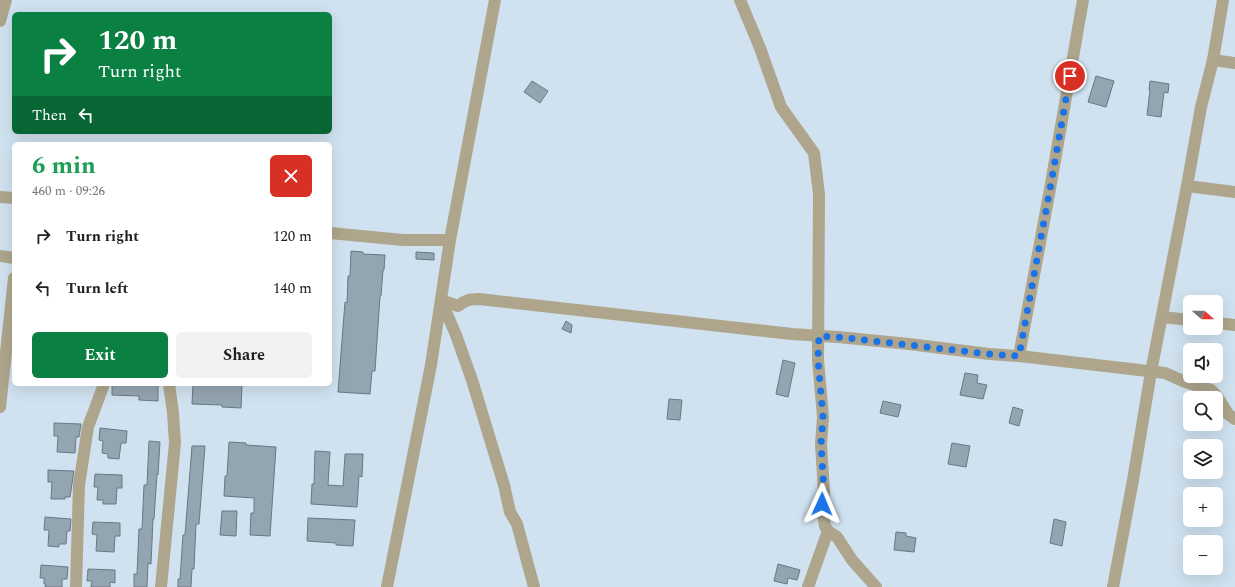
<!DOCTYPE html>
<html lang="en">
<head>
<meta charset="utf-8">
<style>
	body { margin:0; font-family:Spectral,serif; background:#f2f2f2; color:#222; height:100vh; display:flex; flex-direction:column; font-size:15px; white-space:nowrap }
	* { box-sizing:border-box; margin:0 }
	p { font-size:13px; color:#767676 }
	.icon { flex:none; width:22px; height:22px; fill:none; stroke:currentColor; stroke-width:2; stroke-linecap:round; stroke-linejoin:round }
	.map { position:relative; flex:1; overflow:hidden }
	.details { position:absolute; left:12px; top:142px; width:320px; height:244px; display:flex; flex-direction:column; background:#fff; border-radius:6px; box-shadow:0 4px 16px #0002 }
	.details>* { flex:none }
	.banner { position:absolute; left:12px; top:12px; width:320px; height:122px; border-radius:6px; box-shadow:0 4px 16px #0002; background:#0b8043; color:#fff; overflow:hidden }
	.needle { width:26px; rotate:110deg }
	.buttons { position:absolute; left:1183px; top:295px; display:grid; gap:8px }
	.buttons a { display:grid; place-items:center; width:40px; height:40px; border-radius:6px; background:#fff; box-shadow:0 4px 16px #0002; font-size:20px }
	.pin { position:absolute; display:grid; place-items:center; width:34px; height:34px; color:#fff; margin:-17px; border:2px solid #fff; border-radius:50%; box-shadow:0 1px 4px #0007 }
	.me { position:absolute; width:44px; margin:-22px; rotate:1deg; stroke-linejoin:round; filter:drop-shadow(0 0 3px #0008) }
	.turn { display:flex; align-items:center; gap:14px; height:84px; padding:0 20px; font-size:18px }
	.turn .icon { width:52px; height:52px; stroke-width:2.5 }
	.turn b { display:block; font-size:28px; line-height:34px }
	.then { display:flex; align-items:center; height:38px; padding:0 20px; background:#0003; gap:8px; font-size:15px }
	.round { display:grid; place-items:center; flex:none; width:42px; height:42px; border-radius:6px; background:#f2f2f2 }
	.head { display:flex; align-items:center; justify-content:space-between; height:68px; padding:0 20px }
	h1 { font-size:24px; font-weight:700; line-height:30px; color:#1e9e55 }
	.action { display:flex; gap:8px; margin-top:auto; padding:8px 20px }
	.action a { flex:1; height:46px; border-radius:6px; background:#0b8043; color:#fff; font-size:16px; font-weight:700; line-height:46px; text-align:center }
	.action a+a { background:#f2f2f2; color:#222 }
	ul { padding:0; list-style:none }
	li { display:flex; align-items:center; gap:12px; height:52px; padding:0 20px }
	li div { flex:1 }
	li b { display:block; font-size:15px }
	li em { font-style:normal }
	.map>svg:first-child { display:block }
	.building { fill:#94a5b2; stroke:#687884 }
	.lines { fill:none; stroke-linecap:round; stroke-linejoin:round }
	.minor { stroke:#aea58c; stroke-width:12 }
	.route { stroke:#1a73e8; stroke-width:7; stroke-dasharray:0 12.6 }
</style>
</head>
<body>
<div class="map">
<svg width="1235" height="587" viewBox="0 0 1235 587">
	<rect width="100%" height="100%" fill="#d0e2f0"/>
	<g class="building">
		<polygon points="1096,76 1114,81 1106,107 1088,102"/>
		<polygon points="532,81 548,91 540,103 524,92"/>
		<polygon points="1150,81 1169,84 1168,93 1164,92 1161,117 1147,115 1150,90 1149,90"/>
		<polygon points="351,251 363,252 363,254 385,255 384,270 383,270 381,296 380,296 375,371 372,371 370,394 338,392 345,302 347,303 348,276 350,276"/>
		<polygon points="416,252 434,253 434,260 416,259"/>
		<polygon points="566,321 572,325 571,333 562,329"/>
		<polygon points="783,360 795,363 788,397 776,394"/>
		<polygon points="965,373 978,375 977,383 987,385 983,399 960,395"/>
		<polygon points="112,384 158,384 158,401 139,400 139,396 112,395"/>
		<polygon points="193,384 242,384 241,408 222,407 222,405 192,404"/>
		<polygon points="669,399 682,400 680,420 667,419"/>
		<polygon points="883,401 901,405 898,417 880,413"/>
		<polygon points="1013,407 1023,410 1019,426 1009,423"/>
		<polygon points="54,423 81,424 79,437 76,437 75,453 57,452 58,436 54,436"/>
		<polygon points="100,428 127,431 126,443 121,443 119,459 108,458 108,454 102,453 103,441 99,440"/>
		<polygon points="149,441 160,442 158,475 157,474 154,519 153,519 151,564 148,563 147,587 134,587 134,574 137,574 139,529 142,529 144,485 147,485"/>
		<polygon points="229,442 246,443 246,445 276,447 270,536 250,535 251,513 254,513 254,498 224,496 225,476 227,476"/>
		<polygon points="952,443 970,446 966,467 948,464"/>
		<polygon points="192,446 205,446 199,524 196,524 194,569 192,569 191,587 178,587 178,579 180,579 183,535 185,535"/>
		<polygon points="315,451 330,452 328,485 343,486 345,454 363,454 362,477 359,476 357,507 311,504 312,484 314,484"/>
		<polygon points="48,470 74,471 70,497 65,497 65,499 51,499 52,482 48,482"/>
		<polygon points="95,474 122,475 122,488 117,488 116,504 103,504 103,500 97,500 98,487 94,487"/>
		<polygon points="222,511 237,511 236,536 220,535"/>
		<polygon points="45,517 71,519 70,531 67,531 66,544 59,544 59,547 48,546 49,530 44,530"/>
		<polygon points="308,518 355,520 353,546 336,545 336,543 307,541"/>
		<polygon points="1054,519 1066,522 1062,546 1050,543"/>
		<polygon points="93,522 120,523 120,536 115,536 114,552 96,551 97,535 92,534"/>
		<polygon points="896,532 906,533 906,536 916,538 914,552 894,550"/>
		<polygon points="778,564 800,570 797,580 788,578 787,584 774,581"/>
		<polygon points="41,565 68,567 67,579 62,579 62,587 45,587 46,584 44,584 44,578 40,578"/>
		<polygon points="88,569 115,570 115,583 110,582 110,587 91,587 92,581 87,581"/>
	</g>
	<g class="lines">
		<g class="minor">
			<polyline points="740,0 760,48 781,107 814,153 819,194 818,360 823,417 821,444 824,492 823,514 825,526 828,531 837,537 852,560 876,587"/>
			<polyline points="0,21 6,0"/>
			<polyline points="1213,60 1235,63"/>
			<polyline points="1187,186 1235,192"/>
			<polyline points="0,197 14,198"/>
			<polyline points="330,233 403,240 450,240"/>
			<polyline points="0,256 14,258"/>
			<path d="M 441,300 L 458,306 C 465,300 470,299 479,299 L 792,334 L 838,337 L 909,344 L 989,354 L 1019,356 L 1165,373 L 1185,382 L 1211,390 L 1217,396 L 1228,414 L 1235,419"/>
			<polyline points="441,300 456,335 472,380 504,485 510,512 517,524 534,587"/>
			<polyline points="1162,317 1190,320"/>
			<polyline points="1216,323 1235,325"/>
			<polyline points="1019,356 1050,189 1083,0"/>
			<polyline points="0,407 14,278"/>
			<polyline points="76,587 79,485 88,427 104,384"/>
			<polyline points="161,587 175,443 173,413 169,384"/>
			<polyline points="387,587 431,365 450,240 495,0"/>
			<polyline points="808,587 828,531"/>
			<polyline points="1113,587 1133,480 1151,372 1187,186 1201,107 1213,60 1223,0"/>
		</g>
	</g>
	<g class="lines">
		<polyline class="route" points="822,504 824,492 821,444 823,417 818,360 819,336 838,337 989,354 1019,356 1050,189 1070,76"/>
	</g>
</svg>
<div class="buttons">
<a><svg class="needle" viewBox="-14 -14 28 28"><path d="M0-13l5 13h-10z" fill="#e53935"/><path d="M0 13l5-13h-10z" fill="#767676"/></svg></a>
<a><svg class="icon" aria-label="sound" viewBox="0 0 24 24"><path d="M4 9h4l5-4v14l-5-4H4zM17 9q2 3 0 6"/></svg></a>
<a><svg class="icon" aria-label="search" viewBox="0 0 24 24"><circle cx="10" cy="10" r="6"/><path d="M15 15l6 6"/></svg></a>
<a><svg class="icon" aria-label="layers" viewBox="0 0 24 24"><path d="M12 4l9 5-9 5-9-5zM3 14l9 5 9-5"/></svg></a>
<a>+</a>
<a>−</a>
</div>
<div class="pin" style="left:1070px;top:76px;background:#d93025"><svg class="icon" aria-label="arrive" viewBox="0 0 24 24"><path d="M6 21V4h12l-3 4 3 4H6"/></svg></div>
<svg class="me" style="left:822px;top:504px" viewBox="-20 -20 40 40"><path d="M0-17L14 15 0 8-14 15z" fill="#1a73e8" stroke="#fff" stroke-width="4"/></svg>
<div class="banner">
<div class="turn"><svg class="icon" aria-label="right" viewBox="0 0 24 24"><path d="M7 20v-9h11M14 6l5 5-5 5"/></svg><div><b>120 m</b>Turn right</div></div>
<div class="then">Then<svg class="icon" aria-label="left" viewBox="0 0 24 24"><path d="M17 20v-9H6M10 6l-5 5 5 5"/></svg></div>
</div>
<section class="details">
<div class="head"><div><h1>6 min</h1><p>460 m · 09:26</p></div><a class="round" style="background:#d93025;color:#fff"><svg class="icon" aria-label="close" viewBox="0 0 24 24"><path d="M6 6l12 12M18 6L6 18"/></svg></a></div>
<ul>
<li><svg class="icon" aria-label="right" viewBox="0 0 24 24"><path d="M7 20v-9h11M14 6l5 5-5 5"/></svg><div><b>Turn right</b></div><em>120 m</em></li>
<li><svg class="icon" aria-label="left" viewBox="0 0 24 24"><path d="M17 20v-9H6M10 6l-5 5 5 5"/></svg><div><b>Turn left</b></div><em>140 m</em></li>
</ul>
<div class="action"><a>Exit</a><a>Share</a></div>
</section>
</div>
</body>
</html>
